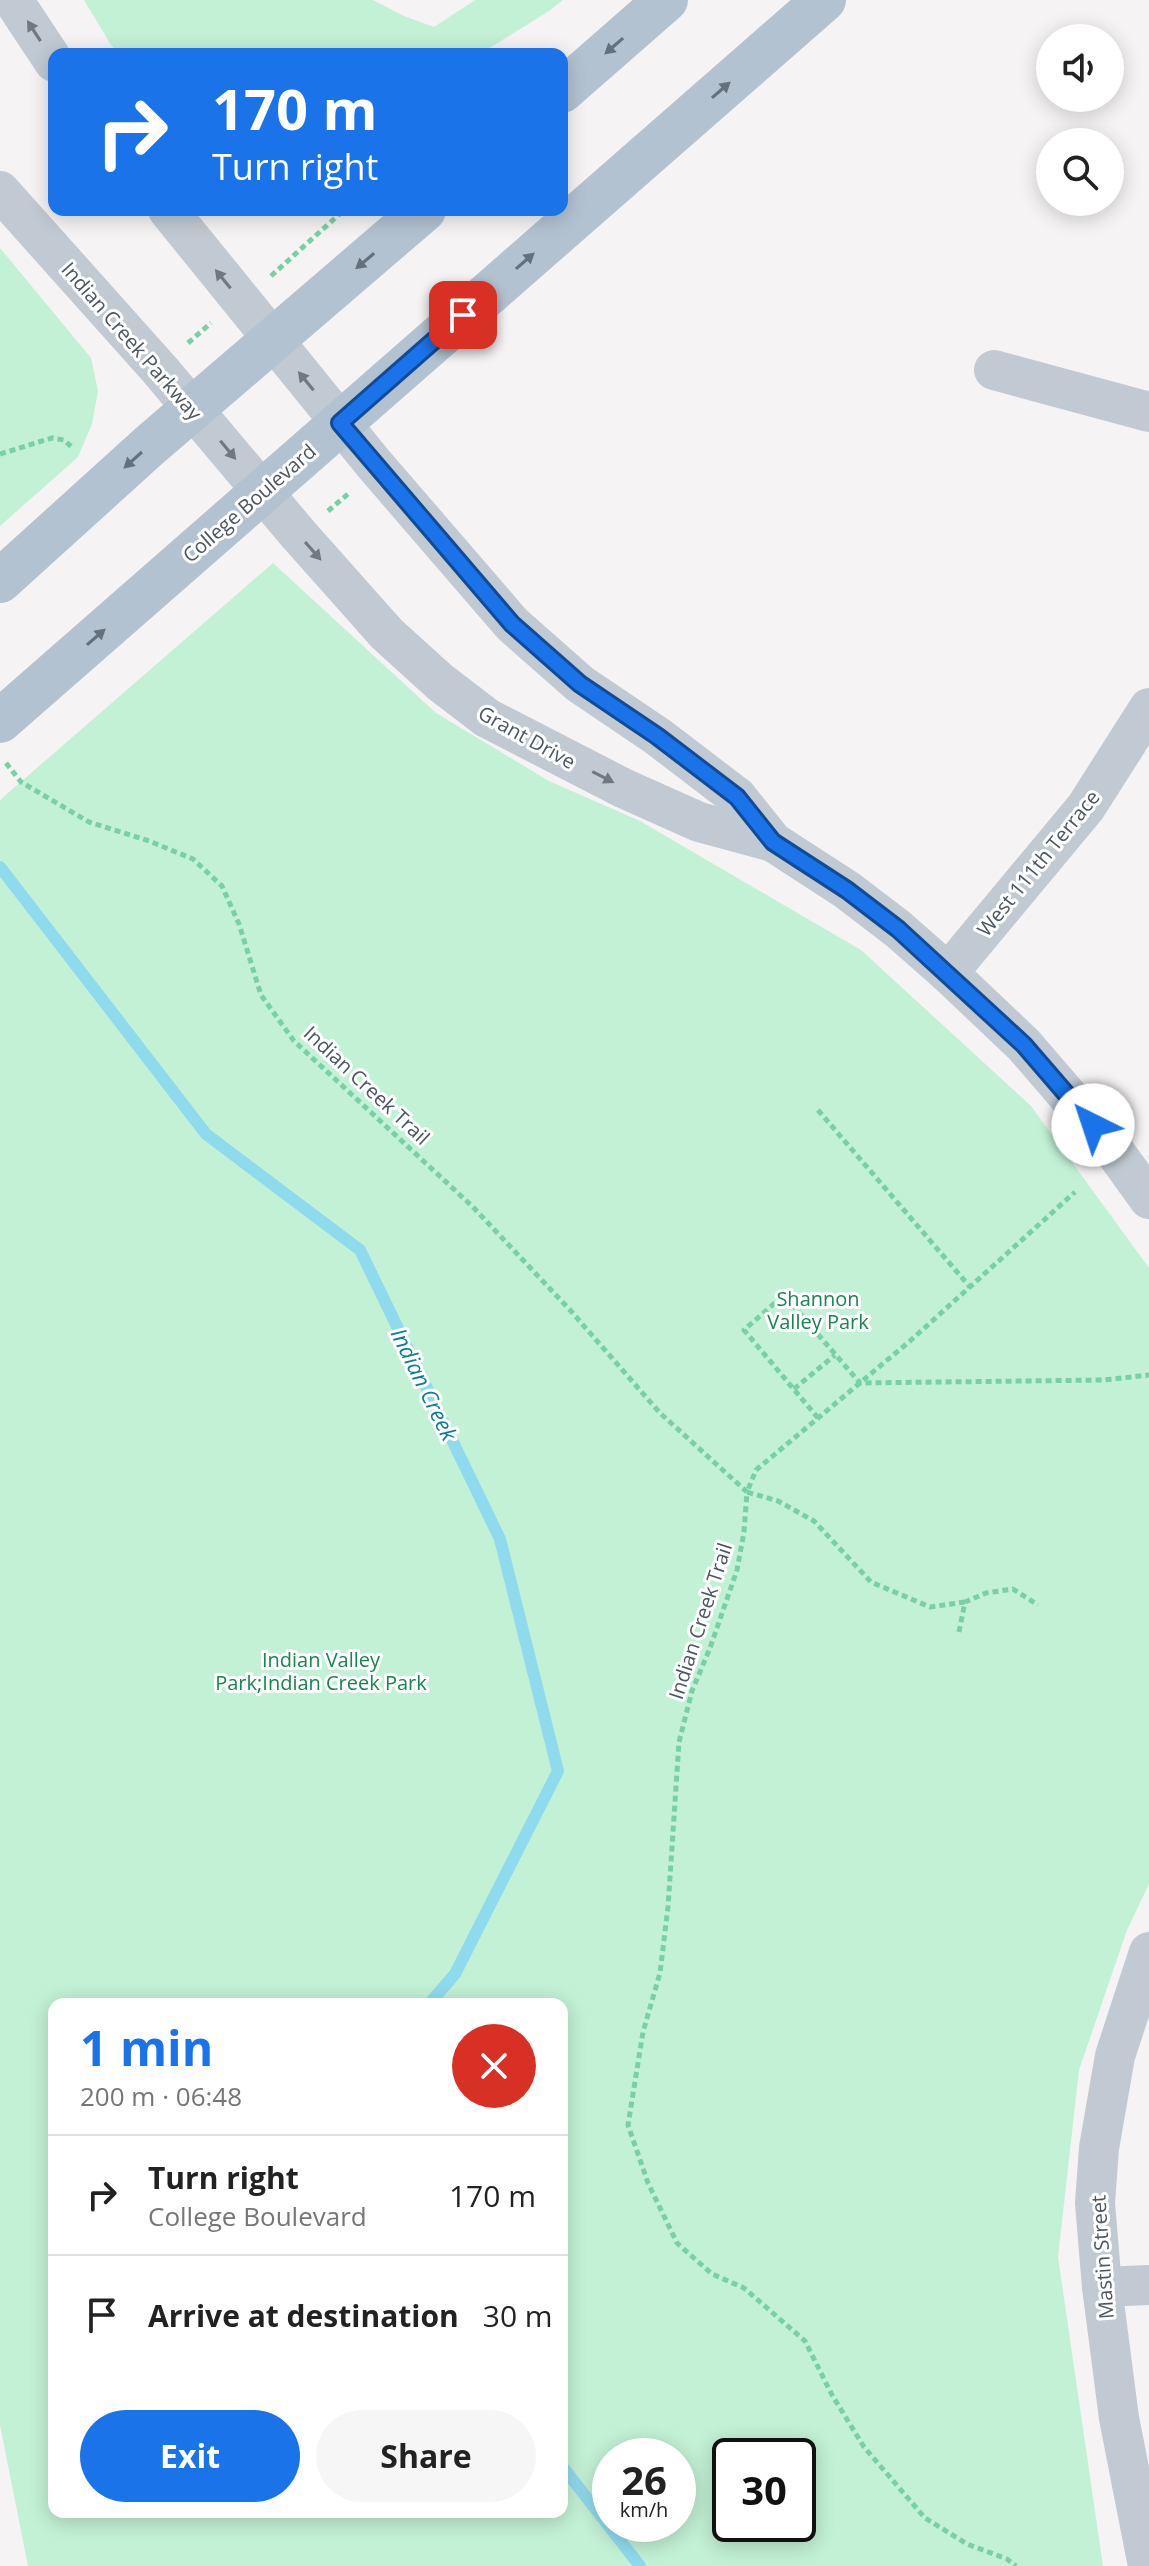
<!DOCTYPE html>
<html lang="en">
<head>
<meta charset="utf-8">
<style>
	body { margin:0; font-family:"Open Sans",sans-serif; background:#f6f6f6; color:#222; height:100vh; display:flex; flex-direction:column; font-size:30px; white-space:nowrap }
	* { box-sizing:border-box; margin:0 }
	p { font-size:26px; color:#767676 }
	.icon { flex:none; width:44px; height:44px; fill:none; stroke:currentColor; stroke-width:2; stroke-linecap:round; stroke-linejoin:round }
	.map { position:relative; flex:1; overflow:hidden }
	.details { position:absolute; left:48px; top:1998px; width:520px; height:520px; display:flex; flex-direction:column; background:#fff; border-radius:16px; box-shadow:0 4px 20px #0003 }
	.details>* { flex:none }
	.top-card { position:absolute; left:48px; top:48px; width:520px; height:168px; border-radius:16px; box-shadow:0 4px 20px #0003; background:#1a73e8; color:#fff; overflow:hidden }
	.fabs { position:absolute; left:1036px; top:24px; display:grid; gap:16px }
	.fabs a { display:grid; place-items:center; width:88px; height:88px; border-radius:50%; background:#fff; box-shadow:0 4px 20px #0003; font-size:40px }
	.speed { position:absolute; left:592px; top:2438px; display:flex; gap:16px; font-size:40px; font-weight:700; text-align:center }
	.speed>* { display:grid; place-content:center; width:104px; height:104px; border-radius:50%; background:#fff; box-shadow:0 4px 20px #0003; line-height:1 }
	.speed small { font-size:20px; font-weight:400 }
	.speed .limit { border:4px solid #111; border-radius:12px; background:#fff; color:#111 }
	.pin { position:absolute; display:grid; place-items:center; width:68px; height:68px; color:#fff; margin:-34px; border-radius:16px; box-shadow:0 4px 12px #0006 }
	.me { position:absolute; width:88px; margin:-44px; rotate:319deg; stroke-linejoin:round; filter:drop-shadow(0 0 6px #0008) }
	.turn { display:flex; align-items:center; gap:28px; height:168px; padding:0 32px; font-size:36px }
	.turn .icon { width:104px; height:104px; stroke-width:2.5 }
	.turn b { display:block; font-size:56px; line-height:68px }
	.round { display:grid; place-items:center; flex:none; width:84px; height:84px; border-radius:42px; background:#f6f6f6 }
	.overview { display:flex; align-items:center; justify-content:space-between; height:136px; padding:0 32px }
	h1 { font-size:48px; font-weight:700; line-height:60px; color:#1a73e8 }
	.button { display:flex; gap:16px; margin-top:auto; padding:16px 32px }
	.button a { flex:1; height:92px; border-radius:48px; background:#1a73e8; color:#fff; font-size:32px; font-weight:700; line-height:92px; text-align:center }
	.button a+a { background:#f6f6f6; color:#222 }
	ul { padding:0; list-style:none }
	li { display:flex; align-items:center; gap:24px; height:120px; padding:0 32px; border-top:2px solid #e0e0e0 }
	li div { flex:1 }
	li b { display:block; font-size:30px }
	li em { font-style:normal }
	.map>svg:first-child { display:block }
	.green { fill:#c3f1d5; fill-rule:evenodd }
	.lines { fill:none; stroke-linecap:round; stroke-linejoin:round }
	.stream { stroke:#90daee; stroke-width:12 }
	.path { stroke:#7ad0a6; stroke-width:5; stroke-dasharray:6 4; stroke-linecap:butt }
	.minor { stroke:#c1cad2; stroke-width:40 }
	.major { stroke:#b3c2d1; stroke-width:44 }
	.oneway { fill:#6e7983 }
	.oneway2 { fill:#64717d }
	.route-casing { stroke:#114b97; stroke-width:20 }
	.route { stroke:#1a73e8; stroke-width:14 }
	.labels { text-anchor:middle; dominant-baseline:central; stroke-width:6; stroke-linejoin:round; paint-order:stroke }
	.street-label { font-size:20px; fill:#4a5661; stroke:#fff }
	.park-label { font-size:20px; fill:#17864f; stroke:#fff }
	.water-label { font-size:22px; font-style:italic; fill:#0c7c9b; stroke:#fff }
</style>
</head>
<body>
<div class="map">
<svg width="1149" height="2566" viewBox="0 0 1149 2566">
	<rect width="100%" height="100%" fill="#f5f3f3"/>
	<g class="green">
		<polygon points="84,0 373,0 404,16 434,27 475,0 563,0 549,11 480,54 120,54 111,45"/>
		<polygon points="0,248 91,358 98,391 92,424 78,457 0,526"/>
		<path d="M 273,563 L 436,713 L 549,781 L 640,821 L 861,950 L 1031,1106 L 1149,1268 L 1149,1884 L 1127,1930 L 1079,2070 L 1058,2257 L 1103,2566 L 28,2566 L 0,2425 L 0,800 ZM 54,2004 L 562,2004 L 562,2512 L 54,2512 ZM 610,2456 L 678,2456 L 678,2524 L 610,2524 ZM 730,2456 L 798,2456 L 798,2524 L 730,2524 Z"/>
	</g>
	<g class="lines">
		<g class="stream">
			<polyline points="0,867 206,1134 360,1250 500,1539 558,1771 455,1974 429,2004"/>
			<polyline points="562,2466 640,2566"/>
		</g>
		<g class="path">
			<polyline points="271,276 344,210"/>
			<polyline points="188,343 211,323"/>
			<polyline points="0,454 52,438 64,440 74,449"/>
			<polyline points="328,511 348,494"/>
			<polyline points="6,763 21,782 89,822 149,841 193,859 222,886 239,924 261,995 294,1041 473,1207 570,1310 660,1413 747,1492 744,1532 737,1570 710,1648 692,1691 679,1742 668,1907 660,1973 643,2032 628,2125 648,2183 677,2243 712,2274 744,2288 805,2341 832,2395 864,2447 925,2518 967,2544 1007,2559 1016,2566"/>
			<polyline points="818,1110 970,1287"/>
			<polyline points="794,1389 835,1355"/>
			<polyline points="818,1418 744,1330 784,1295 860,1383 1104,1380 1149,1375"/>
			<polyline points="965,1602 930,1607 871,1582 814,1521 778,1501 747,1492 756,1470 910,1341 1075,1192"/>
			<polyline points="959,1632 965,1602 986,1593 1013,1589 1038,1605"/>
		</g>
		<g class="minor">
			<polyline points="13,0 54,62"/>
			<polyline points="0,191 160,370 299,535 387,634 440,682 487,718 623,788 699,822 773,842"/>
			<polyline points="168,210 374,464 512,624 580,684 657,736 737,797 773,842 847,890 898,929 948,973 1024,1045 1110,1145 1149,1199"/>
			<polyline points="994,370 1149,412"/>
			<polyline points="948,973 1086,807 1149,708"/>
			<polyline points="1102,2287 1149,2285"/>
			<polyline points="1148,2566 1119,2418 1102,2287 1095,2203 1099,2148 1115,2056 1149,1952"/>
		</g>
		<g class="major">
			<polyline points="562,91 666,0"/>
			<polyline points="0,581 149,446 424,210"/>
			<polyline points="0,721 824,0"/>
		</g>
	</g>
	<defs><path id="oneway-solid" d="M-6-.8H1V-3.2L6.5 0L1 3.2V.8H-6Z" transform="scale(2)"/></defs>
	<g class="oneway">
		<use href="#oneway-solid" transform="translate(34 31) rotate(-123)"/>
		<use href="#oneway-solid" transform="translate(223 279) rotate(-129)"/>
		<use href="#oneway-solid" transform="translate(306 381) rotate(-129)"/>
		<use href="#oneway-solid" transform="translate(228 450) rotate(50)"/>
		<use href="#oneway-solid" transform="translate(313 551) rotate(49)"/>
		<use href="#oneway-solid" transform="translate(603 777) rotate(27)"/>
	</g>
	<g class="oneway2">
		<use href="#oneway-solid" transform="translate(614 46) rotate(139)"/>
		<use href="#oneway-solid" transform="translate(721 90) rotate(-41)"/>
		<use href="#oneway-solid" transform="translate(365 261) rotate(140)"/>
		<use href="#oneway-solid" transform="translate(525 261) rotate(-41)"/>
		<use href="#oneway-solid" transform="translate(133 460) rotate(138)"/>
		<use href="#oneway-solid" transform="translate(96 637) rotate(-41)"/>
	</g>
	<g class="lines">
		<g class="route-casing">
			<polyline id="route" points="463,315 340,423 512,624 580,684 657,736 737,797 773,842 847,890 898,929 1024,1045 1093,1125"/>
		</g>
		<use href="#route" class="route"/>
	</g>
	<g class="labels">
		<g class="street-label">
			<text transform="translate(132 341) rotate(49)">Indian Creek Parkway</text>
			<text transform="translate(249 503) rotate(-41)">College Boulevard</text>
			<text transform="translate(527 737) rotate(29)">Grant Drive</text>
			<text transform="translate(1038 863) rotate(-51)">West 111th Terrace</text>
			<text transform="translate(367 1085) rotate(43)">Indian Creek Trail</text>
			<text transform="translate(700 1621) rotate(-72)">Indian Creek Trail</text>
			<text transform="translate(1102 2257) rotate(-94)">Mastin Street</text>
		</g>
		<g class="park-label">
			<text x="818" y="1298">Shannon<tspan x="818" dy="23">Valley Park</tspan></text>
			<text x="321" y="1659">Indian Valley<tspan x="321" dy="23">Park;Indian Creek Park</tspan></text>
		</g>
		<g class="water-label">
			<text transform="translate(425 1384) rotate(64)">Indian Creek</text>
		</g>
	</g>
</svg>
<div class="fabs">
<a><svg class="icon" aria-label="sound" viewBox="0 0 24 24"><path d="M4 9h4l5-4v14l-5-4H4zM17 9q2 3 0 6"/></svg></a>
<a><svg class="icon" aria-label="search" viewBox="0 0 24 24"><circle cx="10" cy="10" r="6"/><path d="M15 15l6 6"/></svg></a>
</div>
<div class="speed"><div>26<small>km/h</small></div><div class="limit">30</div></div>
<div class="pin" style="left:463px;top:315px;background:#d93025"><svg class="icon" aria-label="arrive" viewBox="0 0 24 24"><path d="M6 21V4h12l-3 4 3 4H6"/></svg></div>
<svg class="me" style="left:1093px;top:1125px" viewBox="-20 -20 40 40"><circle r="19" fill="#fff"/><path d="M0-13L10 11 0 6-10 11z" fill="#1a73e8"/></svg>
<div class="top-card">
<div class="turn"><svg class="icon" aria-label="right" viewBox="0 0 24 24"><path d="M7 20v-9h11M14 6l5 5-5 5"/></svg><div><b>170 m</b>Turn right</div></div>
</div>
<section class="details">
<div class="overview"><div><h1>1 min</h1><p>200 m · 06:48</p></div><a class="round" style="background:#d93025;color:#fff"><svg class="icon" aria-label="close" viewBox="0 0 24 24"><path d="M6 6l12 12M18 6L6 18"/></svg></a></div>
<ul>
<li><svg class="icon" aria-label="right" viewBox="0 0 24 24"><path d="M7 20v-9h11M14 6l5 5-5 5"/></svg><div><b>Turn right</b><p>College Boulevard</p></div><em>170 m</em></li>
<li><svg class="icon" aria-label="arrive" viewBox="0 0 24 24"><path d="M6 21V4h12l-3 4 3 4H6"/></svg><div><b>Arrive at destination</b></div><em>30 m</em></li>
</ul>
<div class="button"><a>Exit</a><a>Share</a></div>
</section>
</div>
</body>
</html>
